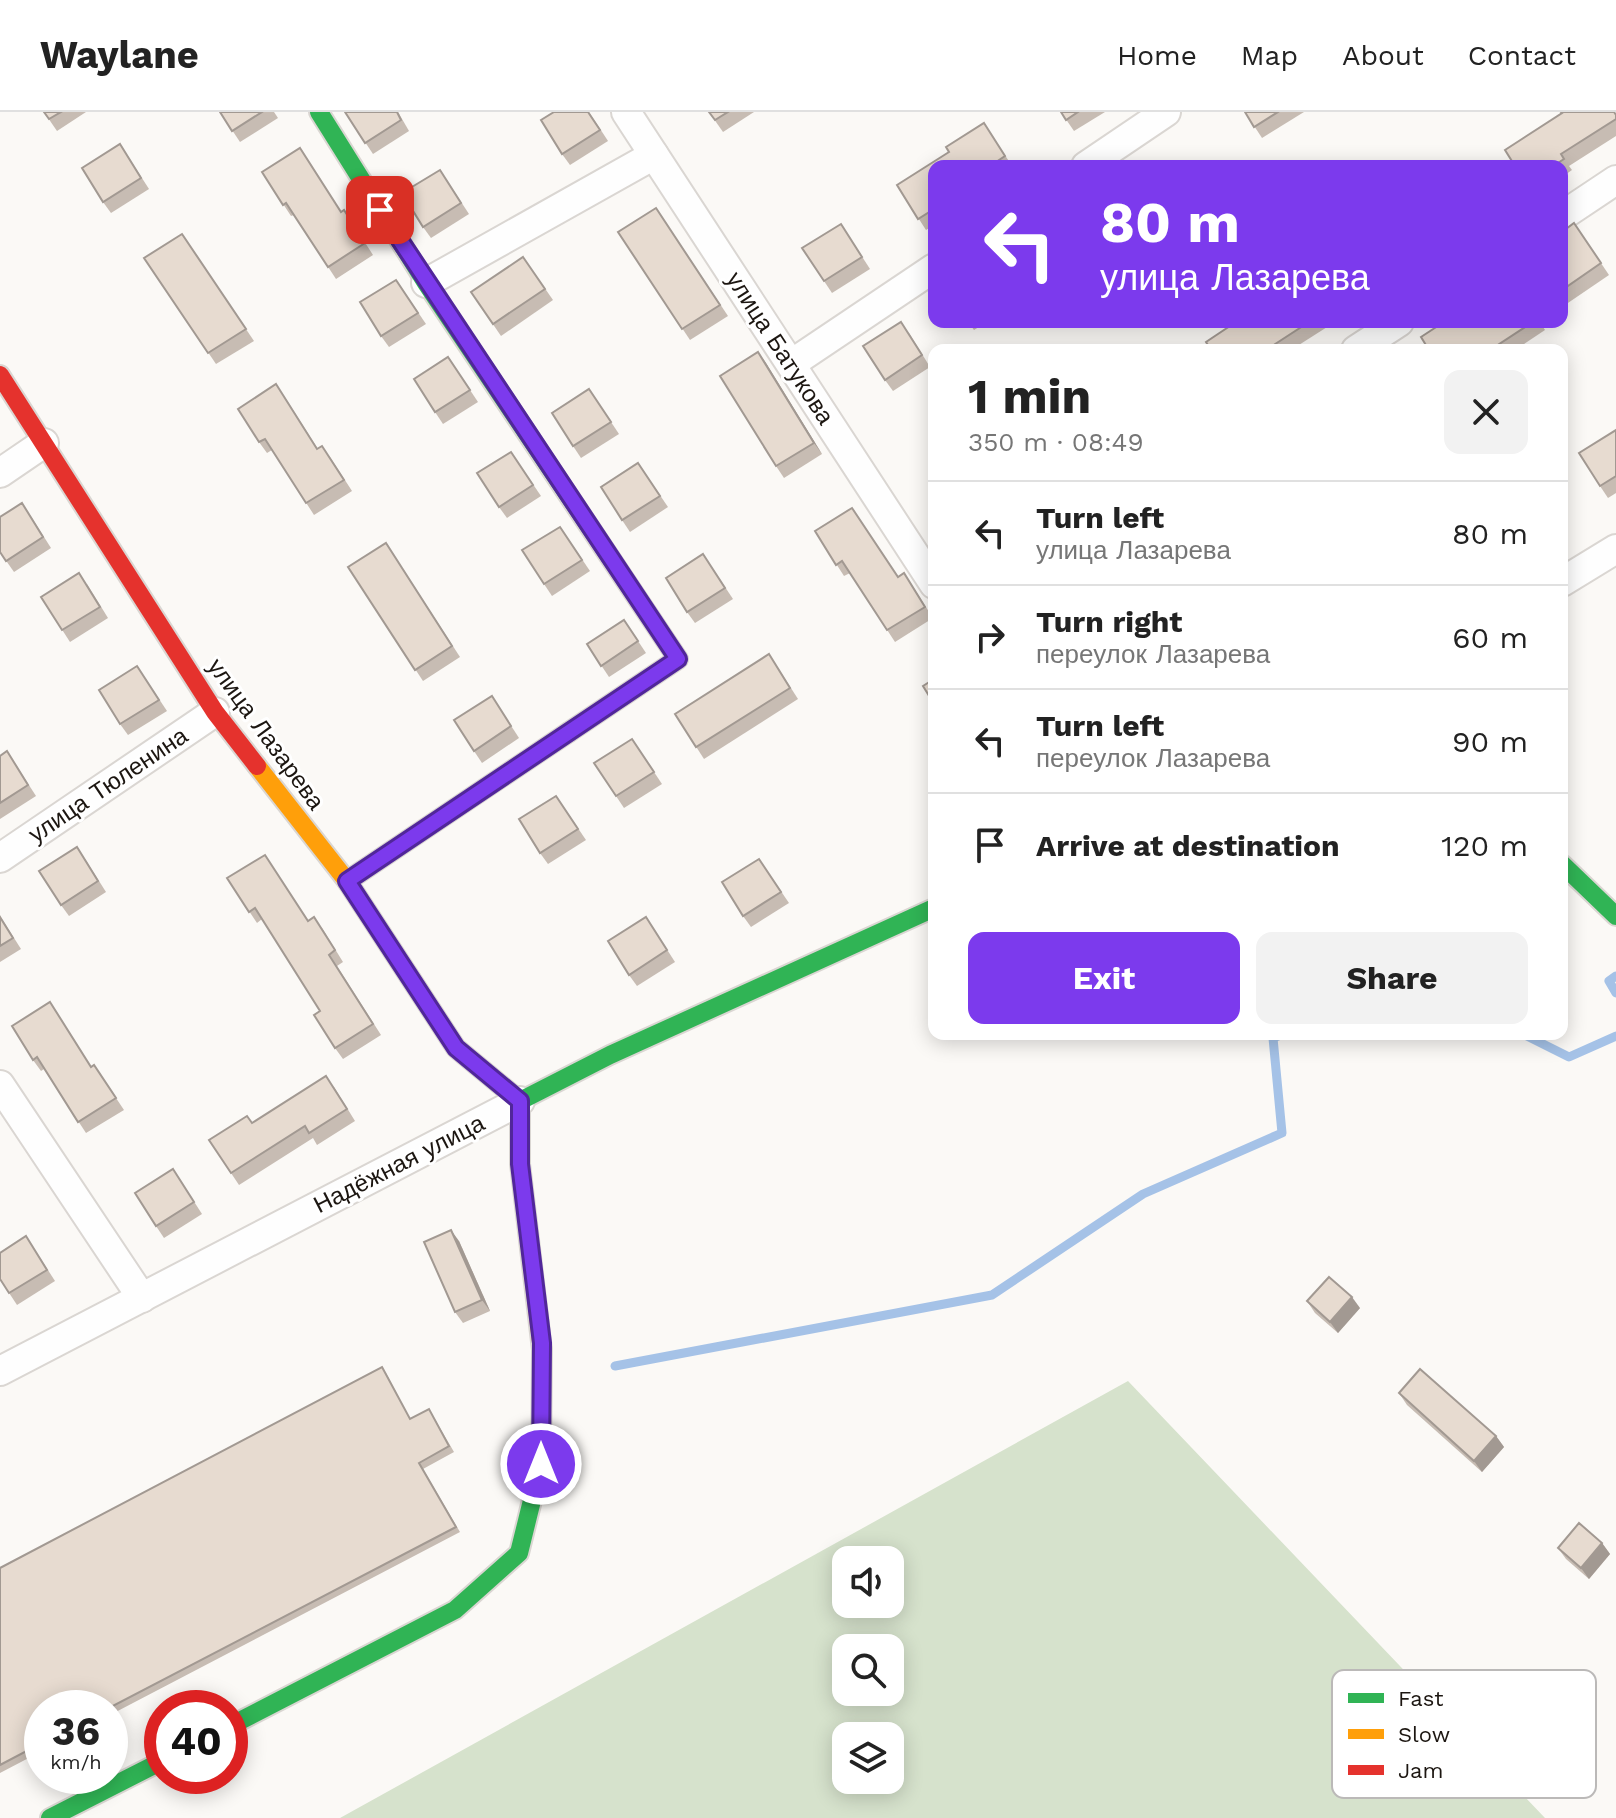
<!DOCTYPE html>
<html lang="en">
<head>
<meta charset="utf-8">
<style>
	body { margin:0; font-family:"Work Sans",sans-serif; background:#f2f2f2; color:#222; height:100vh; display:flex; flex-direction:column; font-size:30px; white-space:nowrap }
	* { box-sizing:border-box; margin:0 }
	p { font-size:26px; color:#767676 }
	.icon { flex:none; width:44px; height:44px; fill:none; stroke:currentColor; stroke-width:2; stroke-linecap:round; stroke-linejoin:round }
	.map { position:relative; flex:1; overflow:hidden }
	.details { position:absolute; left:928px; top:232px; width:640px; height:696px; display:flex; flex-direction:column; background:#fff; border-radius:16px; box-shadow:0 4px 20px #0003 }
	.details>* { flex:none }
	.top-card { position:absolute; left:928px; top:48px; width:640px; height:168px; border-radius:16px; box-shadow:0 4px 20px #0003; background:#7c3aed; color:#fff; overflow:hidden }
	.buttons { position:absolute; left:832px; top:1434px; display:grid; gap:16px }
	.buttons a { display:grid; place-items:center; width:72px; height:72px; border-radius:16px; background:#fff; box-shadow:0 4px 20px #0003; font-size:40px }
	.speed { position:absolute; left:24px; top:1578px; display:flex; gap:16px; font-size:40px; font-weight:700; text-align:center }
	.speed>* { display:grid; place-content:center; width:104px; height:104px; border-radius:50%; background:#fff; box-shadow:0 4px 20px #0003; line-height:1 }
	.speed small { font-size:20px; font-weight:400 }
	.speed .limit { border:12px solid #d22; background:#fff; color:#111 }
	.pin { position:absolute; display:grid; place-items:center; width:68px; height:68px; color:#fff; margin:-34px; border-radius:16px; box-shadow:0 4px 12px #0006 }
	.me { position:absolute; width:88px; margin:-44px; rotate:0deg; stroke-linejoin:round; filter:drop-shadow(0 0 6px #0008) }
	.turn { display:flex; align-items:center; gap:28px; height:168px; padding:0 40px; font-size:36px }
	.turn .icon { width:104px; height:104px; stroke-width:2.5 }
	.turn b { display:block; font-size:56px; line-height:68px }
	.round { display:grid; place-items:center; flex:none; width:84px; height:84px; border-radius:16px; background:#f2f2f2 }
	.summary { display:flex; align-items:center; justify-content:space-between; height:136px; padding:0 40px }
	h1 { font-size:48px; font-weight:700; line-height:60px }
	.action { display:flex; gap:16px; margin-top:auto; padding:16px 40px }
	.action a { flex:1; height:92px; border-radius:16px; background:#7c3aed; color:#fff; font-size:32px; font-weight:700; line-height:92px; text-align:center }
	.action a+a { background:#f2f2f2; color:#222 }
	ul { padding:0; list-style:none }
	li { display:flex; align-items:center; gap:24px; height:104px; padding:0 40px; border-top:2px solid #e0e0e0 }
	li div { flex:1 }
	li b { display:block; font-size:30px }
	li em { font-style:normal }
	header { display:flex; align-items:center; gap:48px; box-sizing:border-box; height:112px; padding:0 40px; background:#fff; border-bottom:2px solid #e0e0e0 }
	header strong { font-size:38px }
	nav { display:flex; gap:44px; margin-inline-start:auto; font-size:28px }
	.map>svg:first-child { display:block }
	.green { fill:#d6e2cc; fill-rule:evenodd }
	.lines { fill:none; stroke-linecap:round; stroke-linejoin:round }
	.stream { stroke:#a5c2e7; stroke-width:9 }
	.street-casing { stroke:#dad6d2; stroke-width:32 }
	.fast-casing { stroke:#dad6d2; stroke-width:22 }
	.slow-casing { stroke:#dad6d2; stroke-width:22 }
	.jam-casing { stroke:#dad6d2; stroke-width:22 }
	.street { stroke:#fefefe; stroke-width:28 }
	.fast { stroke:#30b455; stroke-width:18 }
	.slow { stroke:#ff9f0a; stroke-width:18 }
	.jam { stroke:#e5322d; stroke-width:18 }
	.wall { fill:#c7bcb3 }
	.shaded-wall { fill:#a29992 }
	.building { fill:#e7dbd0; stroke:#a29992; stroke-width:2 }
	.route-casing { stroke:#51269a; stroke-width:20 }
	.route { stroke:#7c3aed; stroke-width:14 }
	.labels { text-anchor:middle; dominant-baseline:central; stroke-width:6; stroke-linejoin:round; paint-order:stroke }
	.street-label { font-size:24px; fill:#1c1611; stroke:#fff }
	.key { fill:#fff; stroke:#bbb9b8; stroke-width:2 }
	.key-label { font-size:22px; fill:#1c1611 }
</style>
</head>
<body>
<header>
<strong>Waylane</strong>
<nav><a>Home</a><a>Map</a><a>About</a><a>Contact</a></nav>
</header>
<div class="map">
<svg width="1616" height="1706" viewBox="0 0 1616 1706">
	<rect width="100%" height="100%" fill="#fbf9f6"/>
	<path class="green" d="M 1128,1269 L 1545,1706 L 340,1706 ZM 846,1448 L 890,1448 L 890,1492 L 846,1492 ZM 846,1536 L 890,1536 L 890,1580 L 846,1580 ZM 846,1624 L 890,1624 L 890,1668 L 846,1668 Z"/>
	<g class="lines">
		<g class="stream">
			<polyline points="1616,864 1609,869 1616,881"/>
			<polyline points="1523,922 1569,945 1616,924"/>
			<polyline points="615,1254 992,1183 1143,1082 1282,1021 1273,926 1283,922"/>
		</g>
		<g class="street-casing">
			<g id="street">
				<polyline points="626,0 934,472"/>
				<polyline points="1086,54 1166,0"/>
				<polyline points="1562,104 1616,68"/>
				<polyline points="426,171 654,43"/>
				<polyline points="1356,238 1399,210"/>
				<polyline points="791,252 934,156"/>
				<polyline points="0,361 44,331"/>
				<polyline points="1562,470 1616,437"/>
				<polyline points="0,746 215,600"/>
				<polyline points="0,973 142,1186"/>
				<polyline points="0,1259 520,989"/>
			</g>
		</g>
		<g class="fast-casing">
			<g id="fast">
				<polyline points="319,0 426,171 678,547 569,620"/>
				<polyline points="1562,752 1616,804"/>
				<polyline points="520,989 610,943 934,796"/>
				<polyline points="230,1614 455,1498 519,1441 541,1352 542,1238"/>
				<polyline points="50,1706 162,1649"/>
			</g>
		</g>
		<g class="slow-casing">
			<g id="slow">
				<polyline points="257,654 347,769 456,936 520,989"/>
				<polyline points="520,989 520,1052 542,1238"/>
			</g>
		</g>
		<g class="jam-casing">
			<g id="jam">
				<polyline points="0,263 215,600 257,654"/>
				<polyline points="347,769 569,620"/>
			</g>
		</g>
		<use href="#street" class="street"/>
		<use href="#fast" class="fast"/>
		<use href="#slow" class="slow"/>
		<use href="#jam" class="jam"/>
	</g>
	<g class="wall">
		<polygon points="44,0 86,0 57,19"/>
		<polygon points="220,0 274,0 278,6 240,30"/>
		<polygon points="345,0 398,0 409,19 373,42"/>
		<polygon points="589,0 608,29 570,53 562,42"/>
		<polygon points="709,0 754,0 723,20"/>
		<polygon points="1061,0 1105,0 1074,19"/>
		<polygon points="1245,0 1304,0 1262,26"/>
		<polygon points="1616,2 1616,24 1569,54 1572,58 1562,65 1562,54 1515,54"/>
		<polygon points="984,11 1012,54 934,54 934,113 926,118 897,73 949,40 946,35"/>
		<polygon points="120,32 149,77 111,101 103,90"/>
		<polygon points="300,36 341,100 344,98 373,143 336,167 294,103 291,104 262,60"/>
		<polygon points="440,58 469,102 431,126 423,115"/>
		<polygon points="656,96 728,204 690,228 618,120"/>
		<polygon points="1574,111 1609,163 1562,195 1562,120"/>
		<polygon points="841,112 870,157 832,181 824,169"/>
		<polygon points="182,122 254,229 216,252 144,146"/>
		<polygon points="523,145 553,188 501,224 471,180"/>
		<polygon points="396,168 426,212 389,235 381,224"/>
		<polygon points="968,210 987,210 974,218"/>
		<polygon points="1236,210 1335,210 1291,238 1211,238"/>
		<polygon points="1444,210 1540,210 1545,218 1515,238 1429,238"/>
		<polygon points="909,221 930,255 893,279 885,268"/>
		<polygon points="758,240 822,342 784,366 776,354"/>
		<polygon points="448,245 478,290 443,312 435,300"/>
		<polygon points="589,277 619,322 581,346 573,334"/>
		<polygon points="284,284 318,337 330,345 352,379 314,403 272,338 267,341 259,330"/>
		<polygon points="1616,318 1616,381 1608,386 1600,374"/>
		<polygon points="511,340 541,384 507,406 499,395"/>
		<polygon points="638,351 668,395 630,420 622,408"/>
		<polygon points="30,403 51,436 14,460 0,440"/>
		<polygon points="560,415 590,459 552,484 544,472"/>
		<polygon points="815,419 898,465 904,461 933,506 895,530 850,461 844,464"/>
		<polygon points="386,431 460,545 423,569 348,455"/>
		<polygon points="703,442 733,487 695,511 687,500"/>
		<polygon points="87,472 108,506 70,530 41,485"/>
		<polygon points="624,508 646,541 609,565 587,532"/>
		<polygon points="769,542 798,587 704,647 675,602"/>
		<polygon points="137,554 167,599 128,623 120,612"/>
		<polygon points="492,584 519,626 482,651 474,639"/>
		<polygon points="632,627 662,672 624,696 616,684"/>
		<polygon points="7,639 36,684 0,707 0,644"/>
		<polygon points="556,684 586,728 548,752 540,741"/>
		<polygon points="85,747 106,780 69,804 61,793"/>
		<polygon points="759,747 789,791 751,815 743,804"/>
		<polygon points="227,766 322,816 343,850 337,854 381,923 343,947 335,936 320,899 262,807 257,811"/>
		<polygon points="0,804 21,837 0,850"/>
		<polygon points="646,805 675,850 637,874 629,863"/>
		<polygon points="50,890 91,955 94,953 124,998 86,1021 44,957 41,959 33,948"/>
		<polygon points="334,975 355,1009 317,1033 313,1026 239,1073 209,1028 252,1011"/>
		<polygon points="173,1057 202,1102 164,1126 156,1114"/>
		<polygon points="26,1124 55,1169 17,1193 0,1167"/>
		<polygon points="459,1129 490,1199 463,1211 455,1200"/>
		<polygon points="1307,1189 1360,1196 1338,1221 1315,1201"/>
		<polygon points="386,1261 410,1307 429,1297 454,1340 423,1357 460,1420 110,1603 110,1596 42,1596 42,1639 0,1661 0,1456"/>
		<polygon points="1399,1281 1496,1324 1504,1335 1482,1360 1407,1293"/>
		<polygon points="1602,1431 1610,1442 1589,1467 1566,1447 1558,1436"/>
	</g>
	<g class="shaded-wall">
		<polygon points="758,240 766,251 822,342 814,331"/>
		<polygon points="451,1118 459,1129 490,1199 482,1188"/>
		<polygon points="1352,1185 1360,1196 1338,1221 1330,1210"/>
		<polygon points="1496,1324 1504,1335 1482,1360 1474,1349"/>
		<polygon points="1602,1431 1610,1442 1589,1467 1581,1456"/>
	</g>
	<g class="building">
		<polygon points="44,0 61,0 49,7"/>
		<polygon points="220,0 262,0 232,19"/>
		<polygon points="345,0 397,0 401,8 365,31"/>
		<polygon points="554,0 588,0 600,18 562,42 541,8"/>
		<polygon points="709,0 728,0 715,8"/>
		<polygon points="1061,0 1078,0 1066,8"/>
		<polygon points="1245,0 1278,0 1254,15"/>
		<polygon points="1561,0 1614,0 1616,3 1616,7 1561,42 1564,47 1553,54 1515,54 1505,38 1562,1"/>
		<polygon points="984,11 1005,44 990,54 934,54 934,97 918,107 897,73 949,40 946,35"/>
		<polygon points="120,32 141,66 103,90 82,56"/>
		<polygon points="300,36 341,100 344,98 365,131 328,155 286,91 283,93 262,60"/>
		<polygon points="440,58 461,91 423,115 402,81"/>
		<polygon points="656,96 720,193 682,217 618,120"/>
		<polygon points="1574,111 1601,151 1562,178 1562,120"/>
		<polygon points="841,112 862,145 824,169 802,136"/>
		<polygon points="182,122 246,217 208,241 144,146"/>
		<polygon points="523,145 545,177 493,212 471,180"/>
		<polygon points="396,168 418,201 381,224 360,190"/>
		<polygon points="901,210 922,243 885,268 863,234"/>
		<polygon points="1236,210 1309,210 1266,238 1211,238 1206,230"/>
		<polygon points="1444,210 1533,210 1490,238 1429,238 1421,225"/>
		<polygon points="758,240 814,331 776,354 720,264"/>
		<polygon points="448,245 470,278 435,300 414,267"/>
		<polygon points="276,272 317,337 322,334 344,368 306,391 265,327 259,330 238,297"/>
		<polygon points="589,277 611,310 573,334 552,301"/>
		<polygon points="1616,318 1616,364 1600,374 1579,341"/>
		<polygon points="511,340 533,373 499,395 477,361"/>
		<polygon points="638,351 660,384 622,408 601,375"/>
		<polygon points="22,391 43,425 6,449 0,440 0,405"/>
		<polygon points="852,396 898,465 904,461 925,495 887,518 842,449 836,453 815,419"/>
		<polygon points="560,415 582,448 544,472 522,438"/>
		<polygon points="386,431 452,534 415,558 348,455"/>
		<polygon points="703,442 725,476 687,500 666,466"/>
		<polygon points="79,461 100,495 62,518 41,485"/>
		<polygon points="624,508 638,529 601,554 587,532"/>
		<polygon points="769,542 790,576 696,635 675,602"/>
		<polygon points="137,554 159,588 120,612 99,578"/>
		<polygon points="934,567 934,592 923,574"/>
		<polygon points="492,584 511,614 474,639 454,608"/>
		<polygon points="632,627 654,660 616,684 594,651"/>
		<polygon points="7,639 28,673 0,691 0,644"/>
		<polygon points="556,684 578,717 540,741 519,707"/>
		<polygon points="77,735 98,769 61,793 39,759"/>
		<polygon points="265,743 308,809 314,805 335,838 329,843 373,912 335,936 314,903 320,899 255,796 249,800 227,766"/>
		<polygon points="759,747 781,780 743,804 722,770"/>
		<polygon points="0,805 13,826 0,834"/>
		<polygon points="646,805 667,838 629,863 608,829"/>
		<polygon points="50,890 91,955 94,953 116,986 78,1010 37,945 33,948 12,914"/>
		<polygon points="326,964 347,997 309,1021 305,1014 231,1061 209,1028 247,1004 252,1011"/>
		<polygon points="173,1057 194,1090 156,1114 135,1081"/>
		<polygon points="451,1118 482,1188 455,1200 424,1130"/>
		<polygon points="26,1124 47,1158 9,1181 0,1167 0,1141"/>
		<polygon points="1329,1165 1352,1185 1330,1210 1307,1189"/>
		<polygon points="382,1255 410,1307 429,1297 449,1334 419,1351 456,1415 109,1596 42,1596 42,1631 0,1653 0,1456"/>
		<polygon points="1420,1257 1496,1324 1474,1349 1399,1281"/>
		<polygon points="1579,1411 1602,1431 1581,1456 1558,1436"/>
	</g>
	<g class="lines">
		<g class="route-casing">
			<polyline id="route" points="380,98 678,547 347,769 456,936 520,989 520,1052 542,1231 541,1352"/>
		</g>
		<use href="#route" class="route"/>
	</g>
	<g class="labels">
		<g class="street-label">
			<text transform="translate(780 236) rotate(57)">улица Батукова</text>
			<text transform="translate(266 622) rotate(54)">улица Лазарева</text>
			<text transform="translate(108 673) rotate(-34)">улица Тюленина</text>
			<text transform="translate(399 1052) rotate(-27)">Надёжная улица</text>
		</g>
	</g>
	<rect x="1332" y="1558" width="264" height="128" rx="12" class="key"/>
	<rect x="1348" y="1581" width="36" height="10" fill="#30b455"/>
	<rect x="1348" y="1617" width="36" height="10" fill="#ff9f0a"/>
	<rect x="1348" y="1653" width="36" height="10" fill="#e5322d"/>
	<g class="key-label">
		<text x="1398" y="1594">Fast</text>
		<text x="1398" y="1630">Slow</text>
		<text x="1398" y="1666">Jam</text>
	</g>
</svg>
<div class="buttons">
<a><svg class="icon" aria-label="sound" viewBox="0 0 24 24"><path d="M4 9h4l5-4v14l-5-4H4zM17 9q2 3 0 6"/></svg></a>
<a><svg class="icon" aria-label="search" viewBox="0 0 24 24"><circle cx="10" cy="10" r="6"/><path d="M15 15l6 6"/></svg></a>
<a><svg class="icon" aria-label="layers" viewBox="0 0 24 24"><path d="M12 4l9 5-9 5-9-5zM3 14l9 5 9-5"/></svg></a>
</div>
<div class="speed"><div>36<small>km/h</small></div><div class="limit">40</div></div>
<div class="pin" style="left:380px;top:98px;background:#d93025"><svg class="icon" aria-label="arrive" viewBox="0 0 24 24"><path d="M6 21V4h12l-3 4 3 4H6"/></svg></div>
<svg class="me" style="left:541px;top:1352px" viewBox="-20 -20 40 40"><circle r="17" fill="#7c3aed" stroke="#fff" stroke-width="3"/><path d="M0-11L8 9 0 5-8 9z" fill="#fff"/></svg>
<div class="top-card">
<div class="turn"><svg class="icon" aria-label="left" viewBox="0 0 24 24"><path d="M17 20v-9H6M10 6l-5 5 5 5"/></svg><div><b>80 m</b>улица Лазарева</div></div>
</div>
<section class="details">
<div class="summary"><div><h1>1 min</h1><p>350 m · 08:49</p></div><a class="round"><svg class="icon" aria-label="close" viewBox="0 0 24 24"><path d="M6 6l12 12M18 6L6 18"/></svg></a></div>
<ul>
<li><svg class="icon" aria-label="left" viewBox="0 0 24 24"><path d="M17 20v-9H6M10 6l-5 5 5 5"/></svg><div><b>Turn left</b><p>улица Лазарева</p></div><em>80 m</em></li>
<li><svg class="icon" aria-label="right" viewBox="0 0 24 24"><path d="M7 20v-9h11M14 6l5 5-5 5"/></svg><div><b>Turn right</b><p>переулок Лазарева</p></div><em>60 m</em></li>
<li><svg class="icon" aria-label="left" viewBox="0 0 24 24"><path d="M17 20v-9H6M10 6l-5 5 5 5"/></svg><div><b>Turn left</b><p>переулок Лазарева</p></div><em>90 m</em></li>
<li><svg class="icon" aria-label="arrive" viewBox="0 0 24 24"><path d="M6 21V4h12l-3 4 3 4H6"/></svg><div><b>Arrive at destination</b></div><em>120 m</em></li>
</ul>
<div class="action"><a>Exit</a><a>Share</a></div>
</section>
</div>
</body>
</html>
